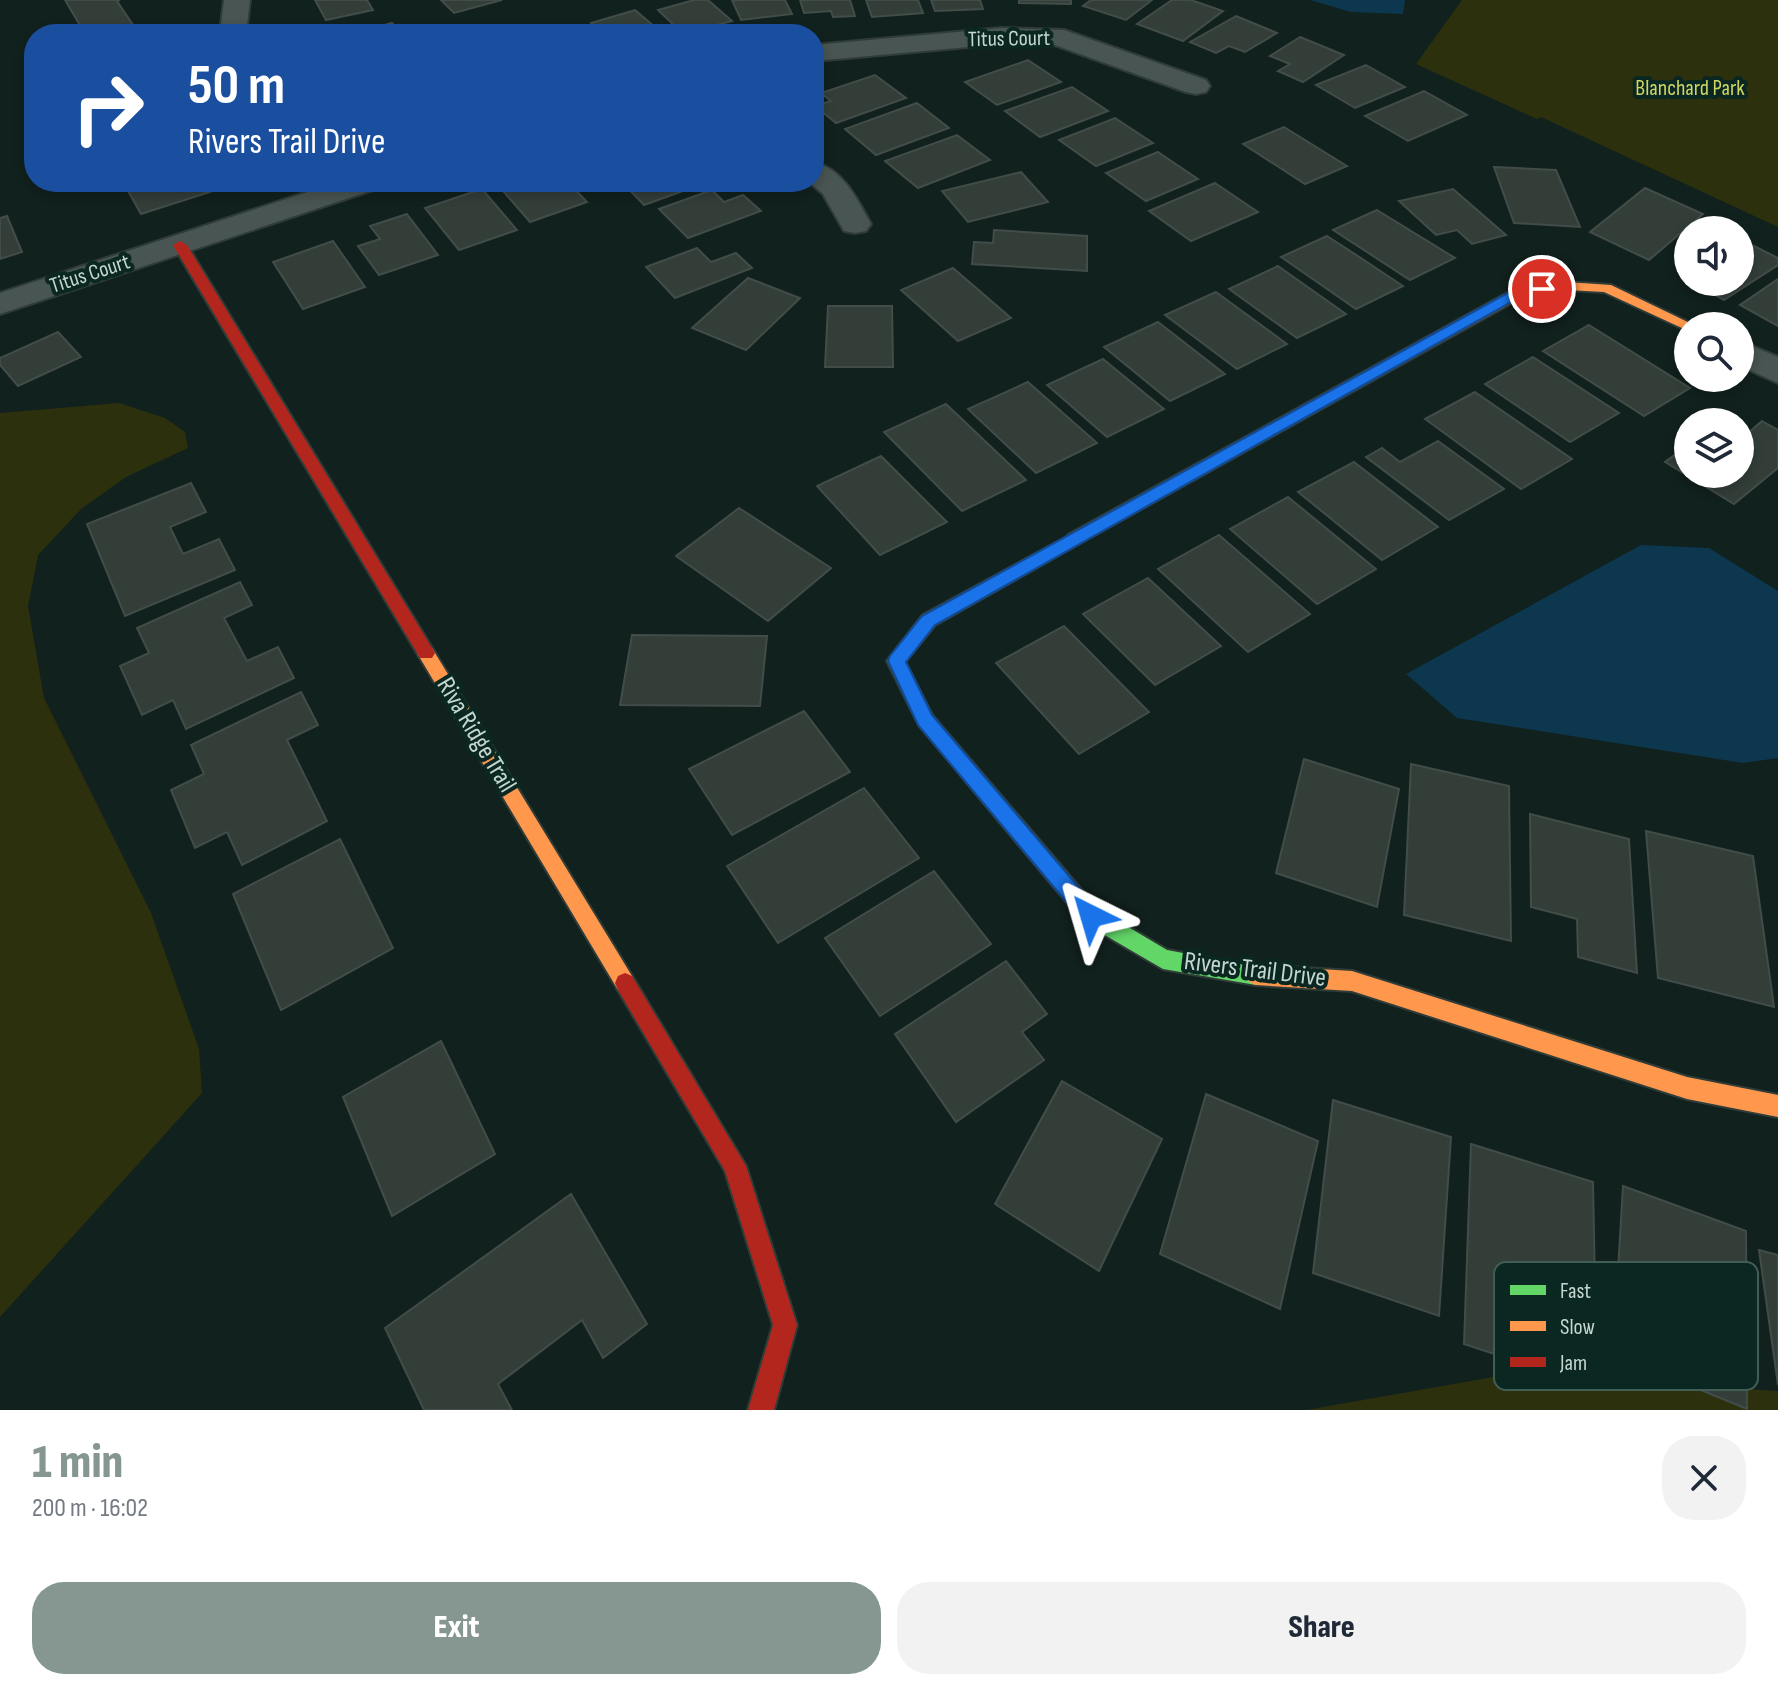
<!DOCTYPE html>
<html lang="en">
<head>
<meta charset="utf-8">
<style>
	body { margin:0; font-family:"Sofia Sans Condensed",sans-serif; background:#f2f2f3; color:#1f2937; height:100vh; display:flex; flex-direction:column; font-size:30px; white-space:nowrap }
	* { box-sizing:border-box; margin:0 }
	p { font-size:26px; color:#747a83 }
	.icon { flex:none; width:44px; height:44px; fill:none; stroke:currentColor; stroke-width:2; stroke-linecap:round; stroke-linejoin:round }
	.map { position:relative; height:1410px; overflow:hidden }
	.details { display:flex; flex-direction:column; background:#fff; flex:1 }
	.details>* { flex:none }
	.banner { position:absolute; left:24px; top:24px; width:800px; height:168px; border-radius:32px; box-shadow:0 4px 12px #0003; background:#1a4fa0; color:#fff; overflow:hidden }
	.fabs { position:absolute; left:1674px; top:216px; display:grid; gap:16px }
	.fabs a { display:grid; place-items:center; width:80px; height:80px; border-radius:50%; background:#fff; box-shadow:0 4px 12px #0003; font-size:40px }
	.pin { position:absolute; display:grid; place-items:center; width:68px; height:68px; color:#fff; margin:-34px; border:4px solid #fff; border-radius:50%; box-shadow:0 2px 8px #0007 }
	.me { position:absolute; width:88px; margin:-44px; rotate:320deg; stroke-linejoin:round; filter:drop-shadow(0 0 6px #0008) }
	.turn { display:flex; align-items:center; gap:28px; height:168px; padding:0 32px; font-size:36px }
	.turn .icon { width:104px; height:104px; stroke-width:2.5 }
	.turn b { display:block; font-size:56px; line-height:68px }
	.round { display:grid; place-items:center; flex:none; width:84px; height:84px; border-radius:32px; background:#f2f2f3 }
	.headline { display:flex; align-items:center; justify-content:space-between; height:136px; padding:0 32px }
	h1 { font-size:48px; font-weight:800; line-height:60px; color:#869792 }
	.button { display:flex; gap:16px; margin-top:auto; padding:16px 32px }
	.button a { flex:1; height:92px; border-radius:32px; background:#869792; color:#fff; font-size:32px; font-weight:800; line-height:92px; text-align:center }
	.button a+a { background:#f2f2f3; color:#1f2937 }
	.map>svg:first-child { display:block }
	.green { fill:#2d300c }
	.water { fill:#0c374e }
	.building { fill:#333e39; stroke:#424c48; stroke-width:2 }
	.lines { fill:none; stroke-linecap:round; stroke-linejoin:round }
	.street-casing { stroke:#2f3c38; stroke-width:4 }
	.fast-casing { stroke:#2f3c38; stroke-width:4 }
	.slow-casing { stroke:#2f3c38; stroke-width:4 }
	.jam-casing { stroke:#2f3c38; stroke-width:4 }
	.street { fill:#495552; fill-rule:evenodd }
	.fast { fill:#63d668; fill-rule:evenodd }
	.slow { fill:#ff974d; fill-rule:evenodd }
	.jam { fill:#b3261e; fill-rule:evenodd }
	.route { fill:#1a73e8; stroke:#114b97; stroke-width:2 }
	.labels { text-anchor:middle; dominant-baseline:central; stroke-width:8; stroke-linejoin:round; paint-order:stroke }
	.far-street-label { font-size:22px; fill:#c5d6d0; stroke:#0a2821 }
	.far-park-label { font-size:22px; fill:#d1d561; stroke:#0a2821 }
	.street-label { font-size:26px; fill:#c5d6d0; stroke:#0a2821 }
	.key { fill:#0a2821; stroke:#425c56; stroke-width:2 }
	.key-label { font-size:22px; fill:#c5d6d0 }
</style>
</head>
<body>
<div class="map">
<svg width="1778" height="1410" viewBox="0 0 1778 1410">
	<rect width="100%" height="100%" fill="#11211e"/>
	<g class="green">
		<polygon points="1462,0 1778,0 1778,227 1541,117 1537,119 1416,64"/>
		<polygon points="119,403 165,418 185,432 188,448 126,477 81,509 38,555 28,606 44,698 151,913 199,1049 202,1093 0,1317 0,413"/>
		<polygon points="1505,1375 1778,1391 1778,1410 1306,1410"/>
	</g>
	<g class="water">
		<polygon points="1310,0 1405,0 1403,14 1351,12"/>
		<polygon points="1641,545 1709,548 1778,591 1778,758 1743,763 1457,718 1406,674"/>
	</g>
	<g class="building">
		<polygon points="65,0 120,0 117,1 133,25 85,34"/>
		<polygon points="315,0 367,0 373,10 326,20"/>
		<polygon points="441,0 502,0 454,13"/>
		<polygon points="694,0 708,0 732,21 683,34 658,10"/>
		<polygon points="732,0 785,0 792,14 741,20"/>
		<polygon points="800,0 850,0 855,16 833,17 831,11 804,13"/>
		<polygon points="866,0 918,0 923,13 872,17"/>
		<polygon points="931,0 980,0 983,9 935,11"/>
		<polygon points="1019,0 1071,0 1071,4 1019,3"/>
		<polygon points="1091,0 1152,0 1126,20 1083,6"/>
		<polygon points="1172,0 1191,0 1223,11 1183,41 1137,24"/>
		<polygon points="635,10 663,34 603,34 591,23"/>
		<polygon points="1236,16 1277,33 1245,52 1229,46 1216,53 1190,42"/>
		<polygon points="392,23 402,34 352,34"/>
		<polygon points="1300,37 1344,55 1303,82 1278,71 1290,64 1270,56"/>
		<polygon points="1028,60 1061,82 997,105 965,82"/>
		<polygon points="1366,65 1405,87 1355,108 1316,85"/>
		<polygon points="875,75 906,98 836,123 815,106 831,101 821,93"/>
		<polygon points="1072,87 1108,111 1040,137 1005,111"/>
		<polygon points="1424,91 1467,115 1408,141 1365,116"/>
		<polygon points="917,103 949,128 876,155 845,129"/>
		<polygon points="1115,118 1153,143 1096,166 1059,140"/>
		<polygon points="1284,127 1347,166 1305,184 1243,144"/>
		<polygon points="957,135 990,160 918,188 885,161"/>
		<polygon points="1158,152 1198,179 1146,201 1106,173"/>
		<polygon points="1494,167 1556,170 1580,227 1514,223"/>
		<polygon points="1021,172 1048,202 968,222 942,191"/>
		<polygon points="123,182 204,182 210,192 141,214"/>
		<polygon points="568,182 587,202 530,222 496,183"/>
		<polygon points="622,182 708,182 644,205"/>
		<polygon points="1215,183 1258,212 1191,241 1149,211"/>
		<polygon points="1645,188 1703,214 1649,260 1590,232"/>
		<polygon points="482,189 517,230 459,250 425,208"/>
		<polygon points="1453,189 1506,235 1472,244 1457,230 1436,235 1399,201"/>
		<polygon points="712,190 724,202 743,195 761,211 688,238 659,209"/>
		<polygon points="1377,210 1455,258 1410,280 1333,230"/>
		<polygon points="407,214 438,255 379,275 358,246 380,239 370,226"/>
		<polygon points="7,216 22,252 0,259 0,218"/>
		<polygon points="994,230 1087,236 1087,271 972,264 974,242 993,243"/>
		<polygon points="1327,236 1364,260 1403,286 1356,309 1281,257"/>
		<polygon points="1740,239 1778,258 1778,265 1724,300 1692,282 1740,282"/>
		<polygon points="333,241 365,287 303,309 273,262"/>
		<polygon points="697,248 711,262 736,253 752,268 675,298 646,267"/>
		<polygon points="1278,266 1346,314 1297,338 1229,289"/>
		<polygon points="953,268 1011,318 958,341 901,290"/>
		<polygon points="748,278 800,298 746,350 692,328"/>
		<polygon points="1778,279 1778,326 1740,305"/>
		<polygon points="1216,292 1287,344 1237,369 1165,315"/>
		<polygon points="828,306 892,306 893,367 825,367"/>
		<polygon points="1158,322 1225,374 1170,401 1104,347"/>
		<polygon points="1589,325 1690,388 1644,416 1543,351"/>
		<polygon points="58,332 81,357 18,386 0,365 0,358"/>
		<polygon points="1533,357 1619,413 1570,442 1485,384"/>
		<polygon points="1103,359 1164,409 1107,437 1047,385"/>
		<polygon points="1028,382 1097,443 1036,473 968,409"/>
		<polygon points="1475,392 1572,459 1521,489 1425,419"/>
		<polygon points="946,404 1026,480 962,511 884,432"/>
		<polygon points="1762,421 1778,430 1778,468 1734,504 1665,462 1688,445 1688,474 1740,474 1740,429 1748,433"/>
		<polygon points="1438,441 1504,489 1449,520 1366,457 1382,448 1400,462"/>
		<polygon points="881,456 947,522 880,555 817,486"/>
		<polygon points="1354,462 1438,527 1382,560 1298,492"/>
		<polygon points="191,483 206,512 170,527 183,554 219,539 235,570 125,616 87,524"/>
		<polygon points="1288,497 1376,569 1317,604 1230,529"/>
		<polygon points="739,508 831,568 768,621 676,556"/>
		<polygon points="1219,535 1310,614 1248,652 1158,569"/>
		<polygon points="1148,578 1221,646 1155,685 1083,614"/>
		<polygon points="240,582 252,605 224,618 247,661 278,647 294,678 186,729 173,700 142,715 120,666 149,653 137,628"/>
		<polygon points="1064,626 1149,712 1079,754 996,663"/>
		<polygon points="632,635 767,636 760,706 620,705"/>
		<polygon points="301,692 318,725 287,740 327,821 242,865 227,832 195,848 171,790 204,774 191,745"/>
		<polygon points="804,711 850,772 732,835 689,769"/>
		<polygon points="1304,759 1399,789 1377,907 1276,873"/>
		<polygon points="1411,764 1509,786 1511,941 1404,915"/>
		<polygon points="864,788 919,858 778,943 727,866"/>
		<polygon points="1530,814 1629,839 1637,973 1578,957 1577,919 1531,907"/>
		<polygon points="1646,831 1753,856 1774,1007 1658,978"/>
		<polygon points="340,839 393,948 281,1010 233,894"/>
		<polygon points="934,871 991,944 880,1016 825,938"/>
		<polygon points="1006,961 1047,1014 1022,1032 1044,1060 956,1122 895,1034"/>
		<polygon points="441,1041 495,1154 392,1216 343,1097"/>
		<polygon points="1062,1081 1162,1139 1099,1271 995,1204"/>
		<polygon points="1206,1094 1318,1141 1280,1309 1160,1254"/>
		<polygon points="1333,1100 1451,1137 1439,1316 1313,1273"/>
		<polygon points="1471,1144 1593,1182 1597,1388 1464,1344"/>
		<polygon points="1623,1186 1746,1231 1747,1409 1613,1354"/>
		<polygon points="571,1194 647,1324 603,1358 582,1320 498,1384 512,1410 424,1410 385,1328"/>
		<polygon points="1759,1250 1778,1255 1778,1385"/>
	</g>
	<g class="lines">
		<g class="street-casing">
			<g id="street">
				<polygon points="224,0 250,0 247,25 252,34 226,34 221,25"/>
				<polygon points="1001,28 1064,30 1206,80 1210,86 1206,92 1196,94 1186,92 1052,44 1001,44 814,61 814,45"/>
				<path d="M 814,162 C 844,170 857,199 871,224 L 866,231 L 855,233 L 844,231 L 823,194 L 809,182 L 814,182 Z"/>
				<polygon points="338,182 383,182 379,188 0,314 0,293"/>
				<polygon points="1740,341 1778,357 1778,383 1740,366"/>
			</g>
		</g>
		<g class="fast-casing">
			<polygon id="fast" points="1074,533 1082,539 1080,543 935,625 905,662 932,715 1098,909 1167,950 1263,968 1266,975 1263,982 1256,985 1163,969 1084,923 919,725 887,661 923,615"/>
		</g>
		<g class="slow-casing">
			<g id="slow">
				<polygon points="1566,282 1611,285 1696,326 1684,329 1604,292 1566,290 1522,297 1080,543 1074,545 1066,539 1068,535 1513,290"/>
				<polygon points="426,646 432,648 632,976 635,983 632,990 625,993 618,990 420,658 417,653"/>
				<polygon points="1256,965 1352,971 1687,1077 1778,1095 1778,1117 1687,1099 1352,991 1256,985 1249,982 1246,975 1249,968"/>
			</g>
		</g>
		<g class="jam-casing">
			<g id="jam">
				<polygon points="180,241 187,245 432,648 435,653 432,658 420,658 173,245"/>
				<polygon points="625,973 632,976 746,1166 797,1325 774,1410 748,1410 773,1325 725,1171 618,990 615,983 618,976"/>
			</g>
		</g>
		<use href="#street" class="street"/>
		<use href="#fast" class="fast"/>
		<use href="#slow" class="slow"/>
		<use href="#jam" class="jam"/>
	</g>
	<polygon class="route" points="1542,285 1549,289 1547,292 1522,296 935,625 906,662 932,715 1098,910 1101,916 1098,923 1091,926 1084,923 918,725 888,661 890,656 922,616 1513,290"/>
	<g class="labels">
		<g class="far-street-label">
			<text transform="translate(1009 39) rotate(-1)">Titus Court</text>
			<text transform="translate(90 274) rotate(-18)">Titus Court</text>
		</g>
		<g class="far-park-label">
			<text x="1690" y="88">Blanchard Park</text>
		</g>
		<g class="street-label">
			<text transform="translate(476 735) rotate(59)">Riva Ridge Trail</text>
			<text transform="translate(1255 970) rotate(7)">Rivers Trail Drive</text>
		</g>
	</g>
	<rect x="1494" y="1262" width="264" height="128" rx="12" class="key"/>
	<rect x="1510" y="1285" width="36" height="10" fill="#63d668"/>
	<rect x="1510" y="1321" width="36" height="10" fill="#ff974d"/>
	<rect x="1510" y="1357" width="36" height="10" fill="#b3261e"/>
	<g class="key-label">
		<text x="1560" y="1298">Fast</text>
		<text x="1560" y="1334">Slow</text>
		<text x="1560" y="1370">Jam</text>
	</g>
</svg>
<div class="fabs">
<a><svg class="icon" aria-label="sound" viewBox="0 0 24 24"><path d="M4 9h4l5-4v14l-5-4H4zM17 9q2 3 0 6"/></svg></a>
<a><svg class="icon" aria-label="search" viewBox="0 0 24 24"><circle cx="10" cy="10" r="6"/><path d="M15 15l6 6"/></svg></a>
<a><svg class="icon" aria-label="layers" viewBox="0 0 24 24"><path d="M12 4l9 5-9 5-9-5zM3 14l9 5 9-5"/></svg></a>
</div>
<div class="pin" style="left:1542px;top:289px;background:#d93025"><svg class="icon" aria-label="arrive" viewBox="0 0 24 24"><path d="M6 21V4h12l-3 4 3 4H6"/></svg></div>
<svg class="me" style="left:1091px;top:916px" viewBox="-20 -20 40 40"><path d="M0-17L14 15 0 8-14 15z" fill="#1a73e8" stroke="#fff" stroke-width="4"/></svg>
<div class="banner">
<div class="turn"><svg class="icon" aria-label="right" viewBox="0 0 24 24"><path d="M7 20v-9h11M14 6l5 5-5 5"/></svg><div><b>50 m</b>Rivers Trail Drive</div></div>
</div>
</div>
<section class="details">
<div class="headline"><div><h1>1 min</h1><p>200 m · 16:02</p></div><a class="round"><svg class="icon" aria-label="close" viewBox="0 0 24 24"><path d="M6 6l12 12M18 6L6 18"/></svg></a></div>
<div class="button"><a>Exit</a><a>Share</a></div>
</section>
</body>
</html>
